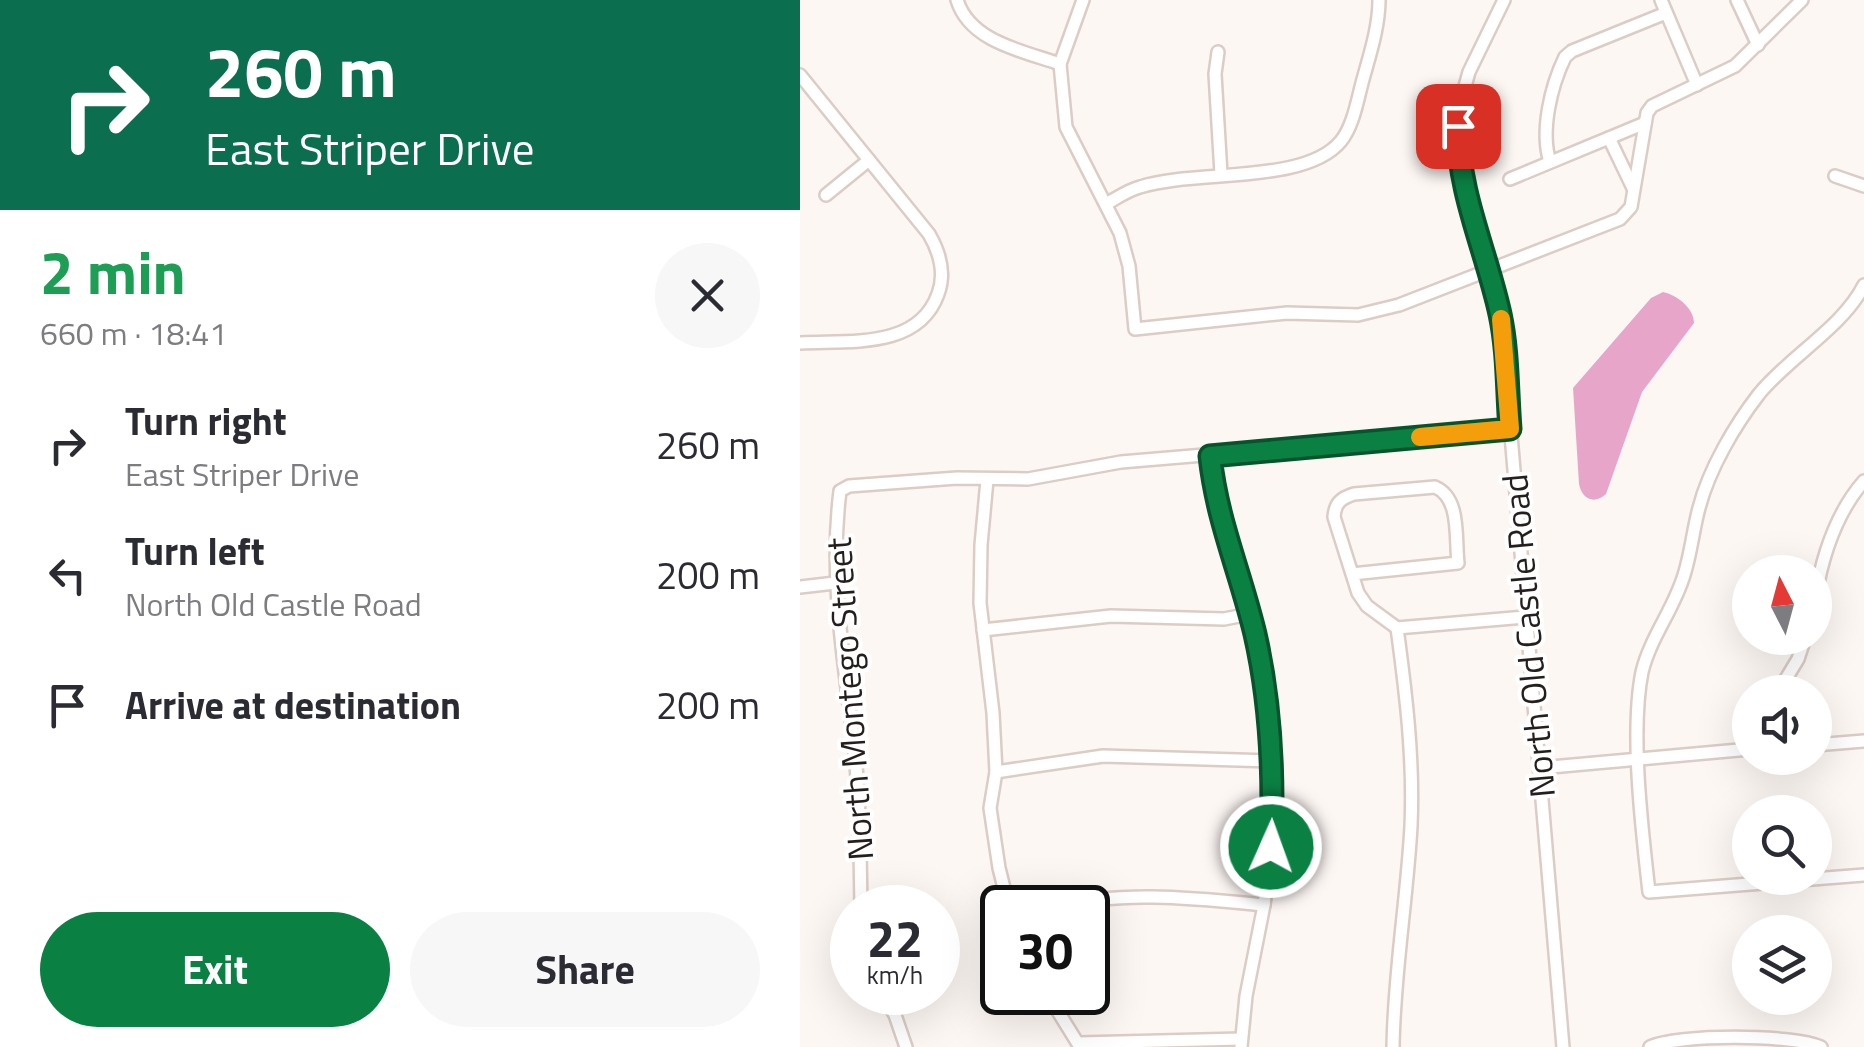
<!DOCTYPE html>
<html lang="en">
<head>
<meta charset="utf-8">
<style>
	body { margin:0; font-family:"Titillium Web",sans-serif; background:#f7f7f7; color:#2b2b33; height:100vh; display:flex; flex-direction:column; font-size:38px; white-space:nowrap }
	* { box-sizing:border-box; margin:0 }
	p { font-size:32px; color:#7c7c81 }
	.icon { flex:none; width:55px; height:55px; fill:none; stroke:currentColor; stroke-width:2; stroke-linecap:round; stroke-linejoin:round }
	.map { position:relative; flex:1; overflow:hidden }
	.drawer { display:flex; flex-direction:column; background:#fff; width:800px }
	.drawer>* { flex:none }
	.hud { background:#0b6e4f; color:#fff; overflow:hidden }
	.needle { width:65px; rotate:354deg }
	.buttons { position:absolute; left:932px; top:555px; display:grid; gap:20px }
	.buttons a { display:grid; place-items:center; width:100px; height:100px; border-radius:50%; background:#fff; box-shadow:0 10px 40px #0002; font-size:50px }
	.speed { position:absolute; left:30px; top:885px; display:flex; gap:20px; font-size:50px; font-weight:700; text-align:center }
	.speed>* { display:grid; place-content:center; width:130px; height:130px; border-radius:50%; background:#fff; box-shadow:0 10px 40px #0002; line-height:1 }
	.speed small { font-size:25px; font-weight:400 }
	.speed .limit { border:5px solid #111; border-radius:15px; background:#fff; color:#111 }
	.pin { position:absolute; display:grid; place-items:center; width:85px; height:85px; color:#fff; margin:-42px; border-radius:20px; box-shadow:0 5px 15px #0006 }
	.me { position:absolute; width:110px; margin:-55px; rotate:2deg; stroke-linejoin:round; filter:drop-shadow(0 0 8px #0008) }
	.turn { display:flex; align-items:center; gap:35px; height:210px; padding:0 40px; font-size:45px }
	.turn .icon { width:130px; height:130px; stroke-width:2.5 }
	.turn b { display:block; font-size:70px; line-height:85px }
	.round { display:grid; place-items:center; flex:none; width:105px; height:105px; border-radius:52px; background:#f7f7f7 }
	.headline { display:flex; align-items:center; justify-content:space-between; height:170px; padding:0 40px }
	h1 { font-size:60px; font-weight:700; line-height:75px; color:#1e9e55 }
	.primary-button { display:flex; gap:20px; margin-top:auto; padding:20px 40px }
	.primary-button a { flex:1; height:115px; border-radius:60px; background:#0b8043; color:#fff; font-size:40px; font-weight:700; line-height:115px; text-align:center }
	.primary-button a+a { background:#f7f7f7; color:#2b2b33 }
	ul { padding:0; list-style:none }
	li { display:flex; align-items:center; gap:30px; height:130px; padding:0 40px }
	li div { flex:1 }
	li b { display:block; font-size:38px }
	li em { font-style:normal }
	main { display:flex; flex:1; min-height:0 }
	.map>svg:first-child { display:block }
	.water { fill:#e8a5ca }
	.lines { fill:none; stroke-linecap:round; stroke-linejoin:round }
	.minor-casing { stroke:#dbcdc6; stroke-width:16 }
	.minor { stroke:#fff; stroke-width:11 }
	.route-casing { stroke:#07532c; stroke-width:25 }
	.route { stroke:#0b8043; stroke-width:18 }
	.slow { stroke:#f59e0b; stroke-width:18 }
	.labels { text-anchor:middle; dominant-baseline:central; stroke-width:8; stroke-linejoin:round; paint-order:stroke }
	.street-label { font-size:35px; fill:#241f1c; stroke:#fff }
</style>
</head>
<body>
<main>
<section class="drawer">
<div class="hud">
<div class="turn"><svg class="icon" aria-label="right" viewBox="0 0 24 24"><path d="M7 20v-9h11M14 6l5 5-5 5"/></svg><div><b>260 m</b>East Striper Drive</div></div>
</div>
<div class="headline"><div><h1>2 min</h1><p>660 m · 18:41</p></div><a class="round"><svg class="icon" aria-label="close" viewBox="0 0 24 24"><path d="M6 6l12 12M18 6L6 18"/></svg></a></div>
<ul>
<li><svg class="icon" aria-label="right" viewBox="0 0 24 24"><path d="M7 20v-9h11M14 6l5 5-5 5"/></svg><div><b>Turn right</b><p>East Striper Drive</p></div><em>260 m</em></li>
<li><svg class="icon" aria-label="left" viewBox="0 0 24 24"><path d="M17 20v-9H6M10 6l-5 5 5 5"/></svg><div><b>Turn left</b><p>North Old Castle Road</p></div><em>200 m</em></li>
<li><svg class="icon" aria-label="arrive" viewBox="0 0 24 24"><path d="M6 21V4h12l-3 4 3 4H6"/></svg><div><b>Arrive at destination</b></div><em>200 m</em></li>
</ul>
<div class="primary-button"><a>Exit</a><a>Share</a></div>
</section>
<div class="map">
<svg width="1064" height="1047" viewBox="0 0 1064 1047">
	<rect width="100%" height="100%" fill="#fdf7f4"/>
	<path class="water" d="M 863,292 C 877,295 894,308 894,323 L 842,392 L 806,494 C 794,505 782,499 779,484 L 773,388 L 851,298 Z"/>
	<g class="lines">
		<g class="minor-casing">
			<g id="minor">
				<path d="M 157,0 C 170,42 223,51 260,64"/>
				<polyline points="283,0 260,64 266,127 320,233 329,266 335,329 487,313 558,315 599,305 820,219 831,207 847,113 852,106 935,66 1002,0"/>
				<polyline points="704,0 669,72 662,97 658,151 667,203 702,329 763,1047"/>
				<polyline points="861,0 897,85"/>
				<polyline points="937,0 958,45"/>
				<polyline points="418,52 415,74 421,174"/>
				<path d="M 0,75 L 129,234 C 140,253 146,273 138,294 C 118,350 48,340 0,343"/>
				<polyline points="809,138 833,188"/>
				<path d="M 750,162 C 740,131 751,86 765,57 L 772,51 L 866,13"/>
				<polyline points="1035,176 1064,186"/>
				<polyline points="710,179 845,123"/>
				<polyline points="26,195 69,160"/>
				<path d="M 306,204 C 317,198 328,190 340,187 C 395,169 505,185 541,141 C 553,126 557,102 562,83 C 569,57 579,28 579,0"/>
				<path d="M 1064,285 C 1043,327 989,357 959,394 C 935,425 909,469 899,508 C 893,530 891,553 884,575 C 874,609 850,638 842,672 C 830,732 842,830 849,892 L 1064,875"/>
				<polyline points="409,456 415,504 444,591 462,672 472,761 471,847 464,905 446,996 441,1047"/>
				<polyline points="187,480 181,545 180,603 193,713 196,772 190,808 199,868 209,908"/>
				<path d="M 552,574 L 658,563 C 655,538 661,498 635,487 L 554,494 C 541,498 535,503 534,517 L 558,593 L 567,606 L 597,628"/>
				<polyline points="0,587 35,583"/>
				<path d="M 1015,599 C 1022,557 1035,514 1064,481"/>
				<polyline points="597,628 725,617"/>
				<polyline points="183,630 311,616 424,619 450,614"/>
				<polyline points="978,692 998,659 1005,638"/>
				<polyline points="1015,745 1064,741"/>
				<polyline points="740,768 950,749"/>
				<polyline points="196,772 303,756 472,761"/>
				<path d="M 61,908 C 60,854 60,799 54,745 C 44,660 29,578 40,491 L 49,486 L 157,478 L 228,479 L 321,462 L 710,429"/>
				<path d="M 258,908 C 318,889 402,899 464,905"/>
				<polyline points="81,992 95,1015 106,1047"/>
				<polyline points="246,992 280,1047"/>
				<polyline points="279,1043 441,1039"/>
				<path d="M 593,1047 C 594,973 607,900 611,826 C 614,760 606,694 597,628"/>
				<path d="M 850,1047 C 877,1034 992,1034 1021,1047"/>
			</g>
		</g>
		<use href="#minor" class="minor"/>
	</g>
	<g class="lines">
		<g class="route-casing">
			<path id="route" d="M 471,847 C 474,775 471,704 455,634 C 440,571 417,521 410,456 L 710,429 C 707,391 708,351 700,314 C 686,250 658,193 658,126"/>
		</g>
		<use href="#route" class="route"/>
		<polyline class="slow" points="620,437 710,429 701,319"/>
	</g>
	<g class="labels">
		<g class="street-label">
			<text transform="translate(728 636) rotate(-95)">North Old Castle Road</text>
			<text transform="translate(49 699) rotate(-94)">North Montego Street</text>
		</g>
	</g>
</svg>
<div class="buttons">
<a><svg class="needle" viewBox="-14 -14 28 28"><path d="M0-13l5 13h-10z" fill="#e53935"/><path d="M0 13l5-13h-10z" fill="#7c7c81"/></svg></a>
<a><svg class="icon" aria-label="sound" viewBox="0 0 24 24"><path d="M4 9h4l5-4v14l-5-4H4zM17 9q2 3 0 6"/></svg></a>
<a><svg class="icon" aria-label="search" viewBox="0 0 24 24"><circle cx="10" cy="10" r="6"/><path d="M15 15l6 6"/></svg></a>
<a><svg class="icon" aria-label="layers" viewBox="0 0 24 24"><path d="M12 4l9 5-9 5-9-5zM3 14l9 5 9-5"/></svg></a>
</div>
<div class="speed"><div>22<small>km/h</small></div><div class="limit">30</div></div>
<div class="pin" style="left:658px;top:126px;background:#d93025"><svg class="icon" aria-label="arrive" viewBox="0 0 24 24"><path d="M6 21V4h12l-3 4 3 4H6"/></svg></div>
<svg class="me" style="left:471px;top:847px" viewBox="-20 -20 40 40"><circle r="17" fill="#0b8043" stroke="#fff" stroke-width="3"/><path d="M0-11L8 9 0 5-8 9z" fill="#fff"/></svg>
</div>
</main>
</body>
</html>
